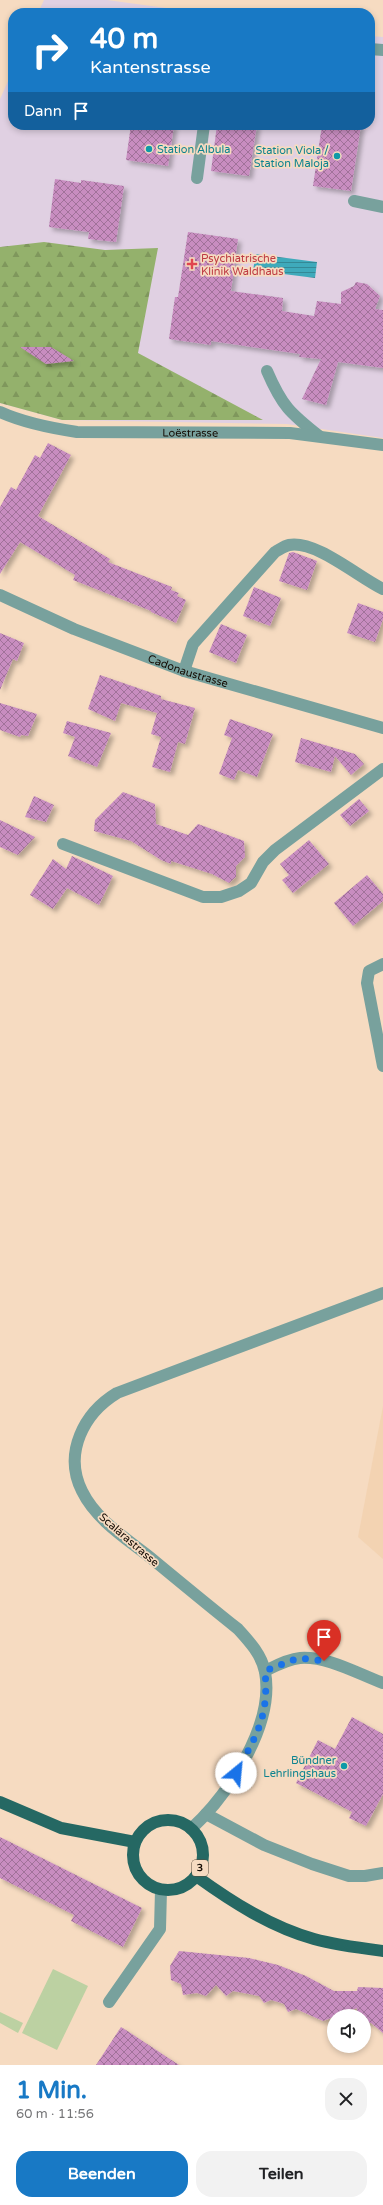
<!DOCTYPE html>
<html lang="de">
<head>
<meta charset="utf-8">
<style>
	body { margin:0; font-family:"Varela Round",sans-serif; background:#f2f2f2; color:#202124; height:100vh; display:flex; flex-direction:column; font-size:15px; white-space:nowrap }
	* { box-sizing:border-box; margin:0 }
	p { font-size:13px; color:#757577 }
	.icon { flex:none; width:22px; height:22px; fill:none; stroke:currentColor; stroke-width:2; stroke-linecap:round; stroke-linejoin:round }
	.map { position:relative; height:2065px; overflow:hidden }
	.sheet { display:flex; flex-direction:column; background:#fff; flex:1 }
	.sheet>* { flex:none }
	.top-card { position:absolute; left:8px; top:8px; width:367px; height:122px; border-radius:16px; box-shadow:0 2px 6px #0003; background:#1879c5; color:#fff; overflow:hidden }
	.controls { position:absolute; left:327px; top:2009px; display:grid; gap:8px }
	.controls a { display:grid; place-items:center; width:44px; height:44px; border-radius:50%; background:#fff; box-shadow:0 2px 6px #0003; font-size:20px }
	.pin { position:absolute; display:grid; place-items:center; width:34px; height:34px; color:#fff; margin:-41px -17px; border-radius:50% 50% 50% 0; rotate:-45deg; box-shadow:0 0 4px #0007 }
	.pin .icon { rotate:45deg }
	.me { position:absolute; width:44px; margin:-22px; rotate:28deg; stroke-linejoin:round; filter:drop-shadow(0 0 3px #0008) }
	.turn { display:flex; align-items:center; gap:14px; height:84px; padding:0 16px; font-size:18px }
	.turn .icon { width:52px; height:52px; stroke-width:2.5 }
	.turn b { display:block; font-size:28px; line-height:34px }
	.then { display:flex; align-items:center; height:38px; padding:0 16px; background:#0003; gap:8px; font-size:15px }
	.round { display:grid; place-items:center; flex:none; width:42px; height:42px; border-radius:16px; background:#f2f2f2 }
	.summary { display:flex; align-items:center; justify-content:space-between; height:68px; padding:0 16px }
	h1 { font-size:24px; font-weight:700; line-height:30px; color:#1879c5 }
	.button { display:flex; gap:8px; margin-top:auto; padding:8px 16px }
	.button a { flex:1; height:46px; border-radius:16px; background:#1879c5; color:#fff; font-size:16px; font-weight:700; line-height:46px; text-align:center }
	.button a+a { background:#f2f2f2; color:#202124 }
	.map>svg:first-child { display:block }
	.built { fill:#f3d3b2 }
	.medical { fill:#e0d0e2 }
	.forest { fill:url(#forest-firs) }
	.pitch { fill:#bcd1a2 }
	.water { fill:url(#water-rules) }
	.building { fill:url(#building-cross-hatch); filter:url(#shadow) }
	.lines { fill:none; stroke-linecap:round; stroke-linejoin:round }
	.minor { stroke:#78a19d; stroke-width:12 }
	.major { stroke:#256863; stroke-width:12 }
	.route { stroke:#1a73e8; stroke-width:7; stroke-dasharray:0 12.6 }
	.culture-dot { fill:#0f9aa8; stroke:#f6dbc1; stroke-width:1.5 }
	.health-dot { fill:#e0444e; stroke:#f6dbc1; stroke-width:1.5 }
	.labels { text-anchor:middle; dominant-baseline:central; stroke-width:3.5; stroke-linejoin:round; paint-order:stroke }
	.shield { fill:#f6dbc1; stroke:#584a3d; stroke-width:1 }
	.shield-label { font-size:10px; font-weight:bold; fill:#150c04 }
	.culture-label { font-size:11px; fill:#0d838f; stroke:#f6dbc1; text-anchor:end }
	.health-label { font-size:11px; fill:#be3a42; stroke:#f6dbc1; text-anchor:start }
	.street-label { font-size:11px; fill:#150c04; stroke:#f6dbc1 }
</style>
</head>
<body>
<div class="map">
<svg width="383" height="2065" viewBox="0 0 383 2065">
	<defs>
		<pattern id="forest-firs" width="22" height="20" patternUnits="userSpaceOnUse"><rect width="22" height="20" fill="#94b16c"/><path d="M5 1l3.5 6h-7zM16 11l3.5 6h-7z" fill="#7f975c"/></pattern>
		<pattern id="water-rules" width="6" height="5" patternUnits="userSpaceOnUse"><rect width="6" height="5" fill="#3faabb"/><path d="M0 2.5h6" fill="none" stroke="#348996"/></pattern>
		<pattern id="building-cross-hatch" width="8" height="8" patternUnits="userSpaceOnUse"><rect width="8" height="8" fill="#c88dc0"/><path d="M0 0l8 8M0 8l8-8" fill="none" stroke="#a1729a"/></pattern>
		<filter id="shadow"><feDropShadow dx="3.5" dy="3.5" stdDeviation="2" flood-color="#0004"/></filter>
	</defs>
	<rect width="100%" height="100%" fill="#f6dbc1"/>
	<polygon class="built" points="383,1406 383,1559 358,1537"/>
	<g class="medical">
		<polygon points="44,0 107,0 203,13 38,13"/>
		<polygon points="370,36 383,37 383,438 287,424 62,420 0,403 0,99 13,70 13,125 370,125"/>
	</g>
	<polygon class="forest" points="44,242 105,250 158,248 138,353 263,420 62,420 0,403 0,247"/>
	<g class="pitch">
		<polygon points="53,1969 88,1986 57,2050 22,2033"/>
		<polygon points="0,2012 23,2023 18,2033 0,2023"/>
	</g>
	<polygon class="water" points="256,254 317,262 315,278 253,270"/>
	<g class="building">
		<polygon points="131,125 174,125 168,166 126,160"/>
		<polygon points="217,125 257,125 249,176 211,171"/>
		<polygon points="322,125 361,125 351,191 313,186"/>
		<polygon points="55,179 81,183 81,180 124,186 116,242 88,239 89,232 49,227"/>
		<polygon points="188,232 238,239 231,291 283,298 282,311 314,316 317,301 341,304 341,292 354,286 356,282 367,284 380,296 375,309 383,310 383,368 338,362 326,405 302,399 321,359 299,357 300,354 211,341 211,345 169,339 175,297 178,297"/>
		<polygon points="20,347 51,347 74,361 46,364"/>
		<polygon points="48,443 71,455 38,516 110,559 108,562 172,587 171,590 179,593 177,596 186,600 176,623 151,612 151,611 73,580 75,575 20,542 0,574 0,507 11,487 16,490 35,455 40,458"/>
		<polygon points="293,552 317,561 307,590 279,581 289,553"/>
		<polygon points="254,587 281,598 270,626 243,616"/>
		<polygon points="358,603 383,612 383,619 375,642 347,633"/>
		<polygon points="221,624 247,635 236,663 209,652"/>
		<polygon points="0,633 24,643 17,661 13,659 0,690"/>
		<polygon points="100,675 161,696 161,699 195,708 185,744 178,742 170,772 152,767 161,737 151,734 157,713 121,703 115,721 88,709"/>
		<polygon points="0,703 37,714 28,736 21,735 20,737 0,730"/>
		<polygon points="230,719 273,734 257,777 238,770 234,780 219,774 232,738 224,735"/>
		<polygon points="67,721 111,733 97,767 68,756 75,737 63,733"/>
		<polygon points="301,738 355,754 364,764 351,775 335,756 331,772 295,762"/>
		<polygon points="123,792 155,804 156,824 188,835 198,824 244,841 245,857 236,866 236,877 229,883 212,874 171,861 171,864 161,860 131,841 94,831 95,820"/>
		<polygon points="34,796 54,805 46,822 25,817"/>
		<polygon points="359,799 369,811 350,826 340,815"/>
		<polygon points="0,820 35,837 18,855 0,847"/>
		<polygon points="309,840 329,864 293,893 282,880 289,875 280,864"/>
		<polygon points="72,856 113,876 99,905 67,888 53,909 30,895 53,859 66,869"/>
		<polygon points="367,875 383,894 383,901 353,926 334,903"/>
		<polygon points="352,1717 383,1734 383,1794 366,1826 349,1818 352,1812 296,1783 318,1740 335,1749"/>
		<polygon points="0,1837 142,1908 123,1947 71,1921 74,1915 0,1878"/>
		<polygon points="179,1951 249,1958 278,1965 306,1976 334,1991 357,1991 358,1987 383,1988 383,2033 371,2023 364,2023 364,2016 357,2016 357,2008 323,2021 296,2009 288,2012 284,2004 278,2002 271,2000 264,2003 259,1996 233,1991 226,1996 216,1985 206,1996 197,1993 183,1995 181,1984 171,1980 170,1966"/>
		<polygon points="121,2027 129,2032 179,2065 96,2065"/>
	</g>
	<g class="lines">
		<g class="minor">
			<polyline points="370,49 383,50"/>
			<polyline points="197,178 204,125"/>
			<polyline points="354,201 383,207"/>
			<path d="M 267,371 C 282,406 290,413 319,436"/>
			<path id="s1" d="M 0,412 C 24,423 50,428 77,432 L 290,433 L 383,445"/>
			<path id="s2" d="M 0,595 L 74,629 L 184,671 L 383,728"/>
			<path d="M 184,671 L 193,644 L 275,552 C 279,550 284,546 289,545 C 316,540 358,577 383,589"/>
			<polyline points="63,844 203,897 221,897 239,891 251,883 263,862 275,850 383,769"/>
			<polyline points="383,964 369,971 367,983 383,1066"/>
			<path d="M 265,1671 C 275,1666 288,1659 300,1658 C 328,1656 358,1674 383,1683"/>
			<polyline points="206,1814 264,1845 312,1864 349,1876 365,1876 383,1873"/>
			<path d="M 191,1829 C 228,1795 275,1725 265,1672 C 262,1655 249,1641 238,1629 C 209,1606 180,1582 151,1558 C 127,1539 96,1520 82,1491 C 63,1453 84,1413 117,1393 L 383,1293"/>
			<polyline points="109,2002 160,1929 161,1890"/>
		</g>
		<g class="major">
			<polyline points="0,1802 61,1828 135,1842"/>
			<circle cx="168" cy="1855" r="35"/>
			<path d="M 196,1876 C 232,1902 271,1927 314,1939 C 336,1945 360,1948 383,1951"/>
		</g>
	</g>
	<g class="lines">
		<path class="route" d="M 236,1773 C 257,1734 269,1717 265,1671 L 298,1658 L 324,1661"/>
	</g>
	<g class="culture-dot">
		<circle cx="149" cy="149" r="4"/>
		<circle cx="337" cy="156" r="4"/>
		<circle cx="344" cy="1766" r="4"/>
	</g>
	<path class="health-dot" d="M190 258h4v4h4v4h-4v4h-4v-4h-4v-4h4z"/>
	<g class="labels">
		<rect class="shield" x="192" y="1860" width="16" height="16" rx="3"/>
		<g class="shield-label">
			<text x="200" y="1868">3</text>
		</g>
		<g class="culture-label">
			<text x="157" y="149" text-anchor="start">Station Albula</text>
			<text x="329" y="150">Station Viola /<tspan x="329" dy="13">Station Maloja</tspan></text>
			<text x="336" y="1760">Bündner<tspan x="336" dy="13">Lehrlingshaus</tspan></text>
		</g>
		<g class="health-label">
			<text x="201" y="258">Psychiatrische<tspan x="201" dy="13">Klinik Waldhaus</tspan></text>
		</g>
		<g class="street-label">
			<text stroke="none"><textPath href="#s1" startOffset="193">Loëstrasse</textPath></text>
			<text stroke="none"><textPath href="#s2" startOffset="203">Cadonaustrasse</textPath></text>
			<text transform="translate(129 1540) rotate(41)">Scalärastrasse</text>
		</g>
	</g>
</svg>
<div class="controls">
<a><svg class="icon" aria-label="sound" viewBox="0 0 24 24"><path d="M4 9h4l5-4v14l-5-4H4zM17 9q2 3 0 6"/></svg></a>
</div>
<div class="pin" style="left:324px;top:1661px;background:#d93025"><svg class="icon" aria-label="arrive" viewBox="0 0 24 24"><path d="M6 21V4h12l-3 4 3 4H6"/></svg></div>
<svg class="me" style="left:236px;top:1773px" viewBox="-20 -20 40 40"><circle r="19" fill="#fff"/><path d="M0-13L10 11 0 6-10 11z" fill="#1a73e8"/></svg>
<div class="top-card">
<div class="turn"><svg class="icon" aria-label="right" viewBox="0 0 24 24"><path d="M7 20v-9h11M14 6l5 5-5 5"/></svg><div><b>40 m</b>Kantenstrasse</div></div>
<div class="then">Dann<svg class="icon" aria-label="arrive" viewBox="0 0 24 24"><path d="M6 21V4h12l-3 4 3 4H6"/></svg></div>
</div>
</div>
<section class="sheet">
<div class="summary"><div><h1>1 Min.</h1><p>60 m · 11:56</p></div><a class="round"><svg class="icon" aria-label="close" viewBox="0 0 24 24"><path d="M6 6l12 12M18 6L6 18"/></svg></a></div>
<div class="button"><a>Beenden</a><a>Teilen</a></div>
</section>
</body>
</html>
